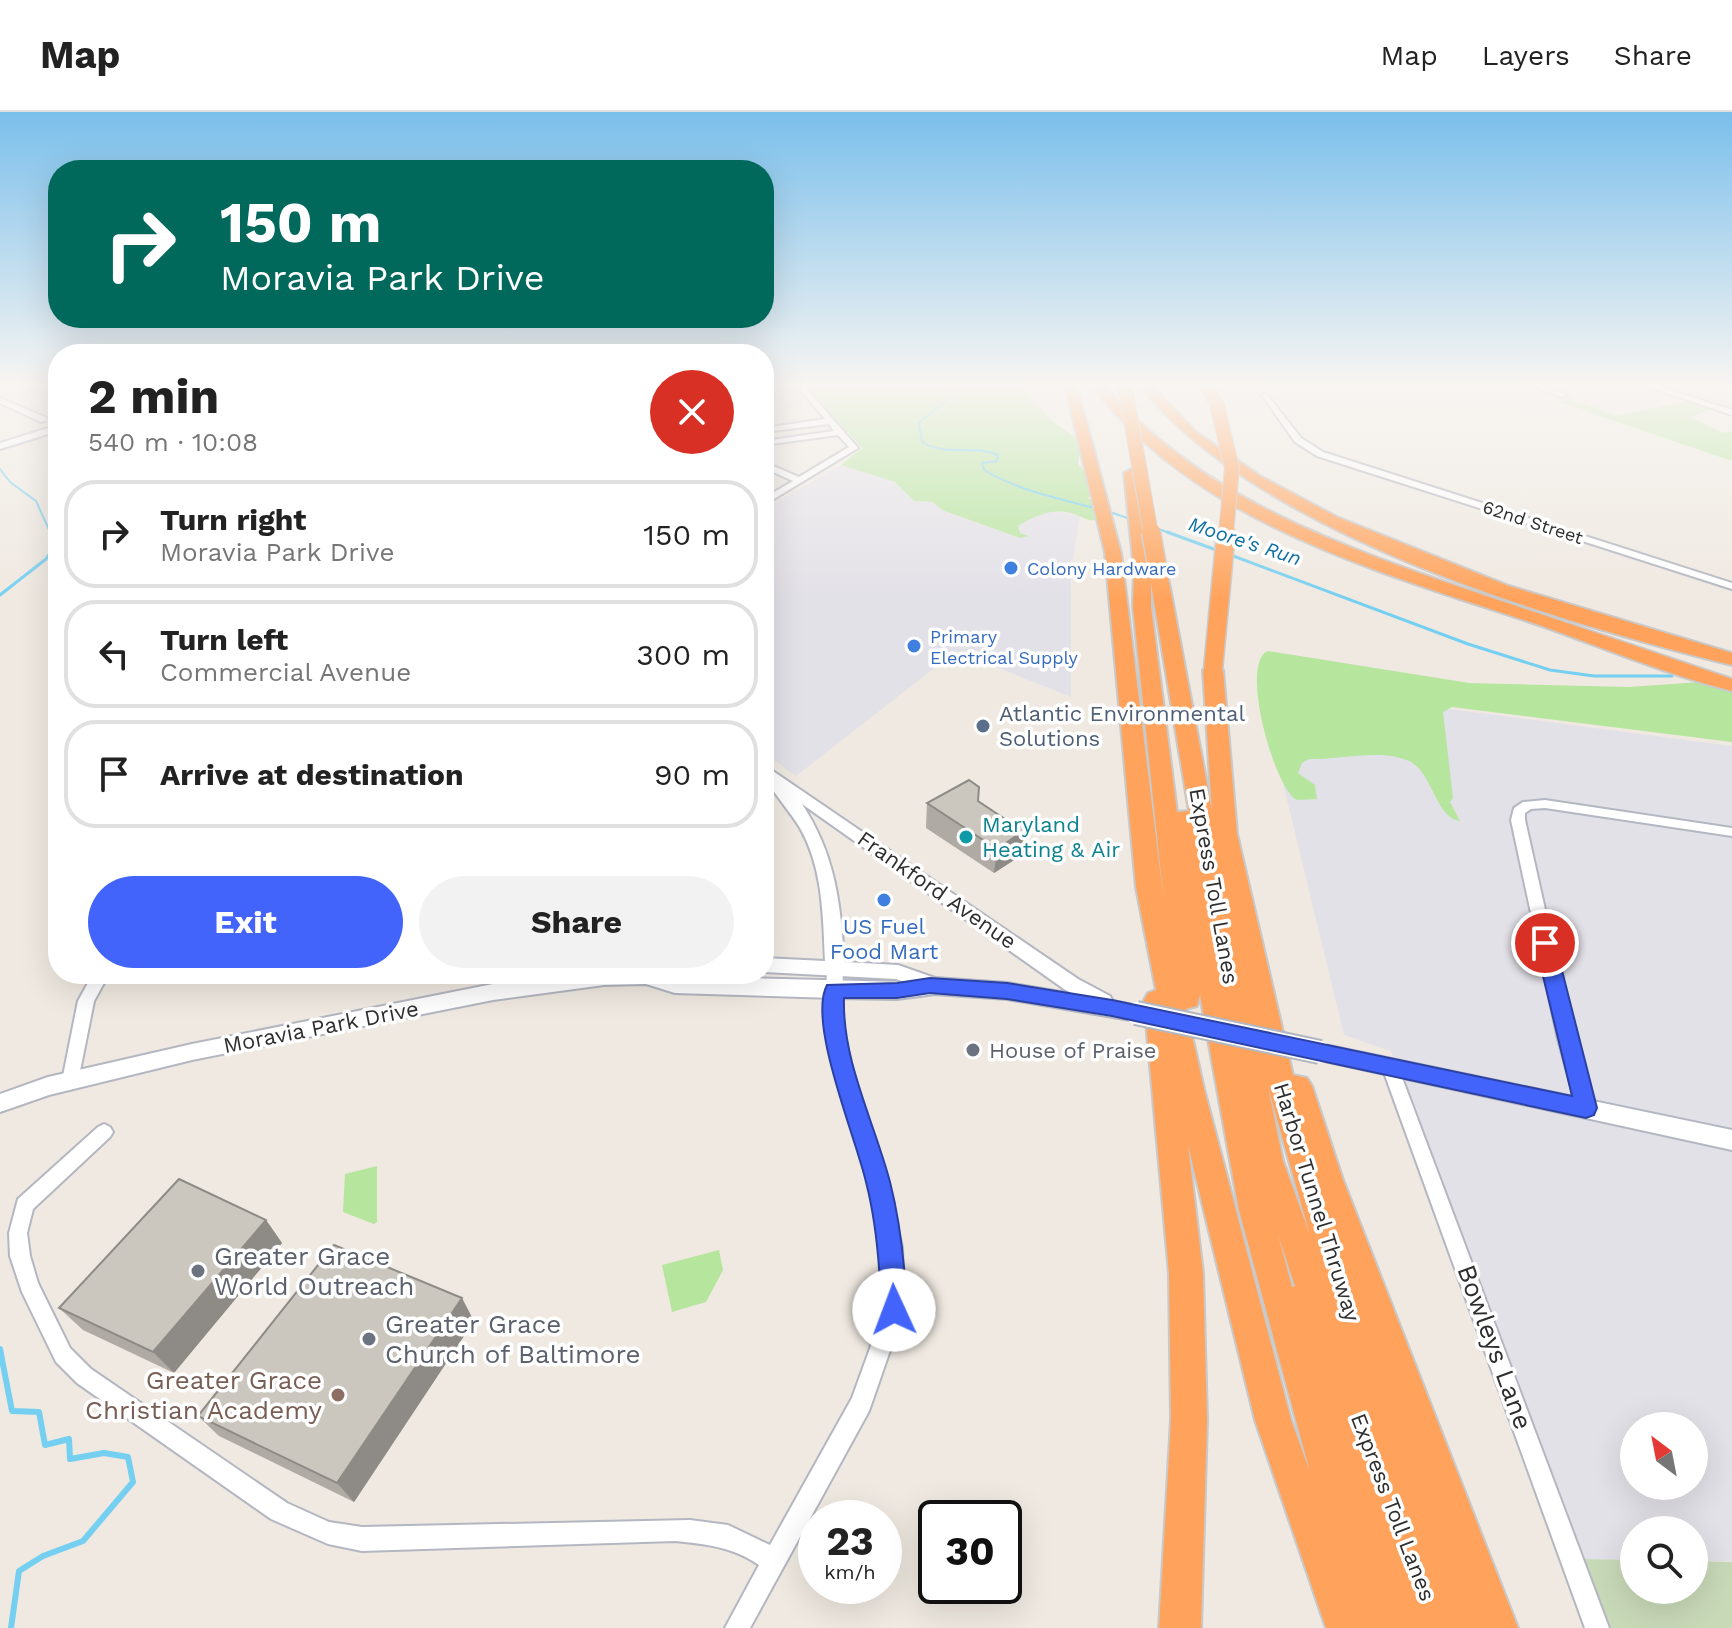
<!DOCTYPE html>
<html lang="en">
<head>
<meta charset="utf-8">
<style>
	body { margin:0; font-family:"Work Sans",sans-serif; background:#f2f2f2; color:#222; height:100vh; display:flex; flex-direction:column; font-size:30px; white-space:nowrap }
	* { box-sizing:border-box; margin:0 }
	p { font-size:26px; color:#767676 }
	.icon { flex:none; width:44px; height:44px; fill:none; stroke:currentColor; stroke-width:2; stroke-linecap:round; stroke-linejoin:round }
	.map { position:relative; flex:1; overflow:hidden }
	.sheet { position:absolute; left:48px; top:232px; width:726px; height:640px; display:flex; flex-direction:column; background:#fff; border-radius:32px; box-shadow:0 8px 32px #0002 }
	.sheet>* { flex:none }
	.guide { position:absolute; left:48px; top:48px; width:726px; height:168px; border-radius:32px; box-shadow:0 8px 32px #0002; background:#00695c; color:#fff; overflow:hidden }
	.needle { width:52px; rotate:328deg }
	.buttons { position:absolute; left:1620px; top:1300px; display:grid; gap:16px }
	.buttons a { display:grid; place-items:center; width:88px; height:88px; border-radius:50%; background:#fff; box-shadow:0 8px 32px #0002; font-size:40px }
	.speed { position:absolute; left:798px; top:1388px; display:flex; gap:16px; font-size:40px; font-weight:700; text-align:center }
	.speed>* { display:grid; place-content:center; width:104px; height:104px; border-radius:50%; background:#fff; box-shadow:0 8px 32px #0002; line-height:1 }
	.speed small { font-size:20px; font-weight:400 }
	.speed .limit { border:4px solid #111; border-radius:12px; background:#fff; color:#111 }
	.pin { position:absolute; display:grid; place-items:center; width:68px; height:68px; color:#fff; margin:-34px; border:4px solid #fff; border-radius:50%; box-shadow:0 2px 8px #0007 }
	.me { position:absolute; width:88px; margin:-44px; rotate:358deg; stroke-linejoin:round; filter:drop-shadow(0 0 6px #0008) }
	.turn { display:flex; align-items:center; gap:28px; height:168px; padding:0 40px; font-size:36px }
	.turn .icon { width:104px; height:104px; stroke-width:2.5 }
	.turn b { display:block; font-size:56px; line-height:68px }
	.round { display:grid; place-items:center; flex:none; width:84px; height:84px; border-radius:42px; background:#f2f2f2 }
	.summary { display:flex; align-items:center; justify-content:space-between; height:136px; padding:0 40px }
	h1 { font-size:48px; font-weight:700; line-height:60px }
	.action { display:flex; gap:16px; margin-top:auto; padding:16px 40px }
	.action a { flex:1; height:92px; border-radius:48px; background:#4264fb; color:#fff; font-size:32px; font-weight:700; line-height:92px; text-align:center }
	.action a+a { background:#f2f2f2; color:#222 }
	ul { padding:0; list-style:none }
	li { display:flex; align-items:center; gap:24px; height:108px; margin:0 16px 12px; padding:0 24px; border:4px solid #e0e0e0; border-radius:32px }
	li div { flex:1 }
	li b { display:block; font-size:30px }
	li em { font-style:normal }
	header { display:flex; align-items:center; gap:48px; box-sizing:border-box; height:112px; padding:0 40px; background:#fff; border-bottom:2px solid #e0e0e0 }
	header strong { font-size:38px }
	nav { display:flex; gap:44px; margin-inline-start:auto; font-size:28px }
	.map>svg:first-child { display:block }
	.industrial { fill:#e3e1e8; fill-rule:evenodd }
	.green { fill:#b6e59e }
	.cemetery { fill:#c8d9b8 }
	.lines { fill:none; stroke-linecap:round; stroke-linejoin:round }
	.stream-far2 { stroke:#75cff0; stroke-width:2 }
	.stream-far1 { stroke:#75cff0; stroke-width:3 }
	.stream { stroke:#75cff0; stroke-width:6 }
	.street-casing { stroke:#b4b7c1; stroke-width:4 }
	.secondary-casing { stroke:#b4b7c1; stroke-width:4 }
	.highway-casing { stroke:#c9c9c9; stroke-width:4 }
	.street { fill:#fff; fill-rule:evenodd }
	.secondary { fill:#fff; fill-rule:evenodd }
	.highway { fill:#ffa35c; fill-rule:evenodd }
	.secondary-bridge-casing { stroke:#b4b7c1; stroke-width:26; stroke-linecap:butt }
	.highway-bridge-far1-casing { stroke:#c9c9c9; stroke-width:16; stroke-linecap:butt }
	.highway-bridge-casing { stroke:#c9c9c9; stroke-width:21; stroke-linecap:butt }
	.secondary-bridge { stroke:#fff; stroke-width:22 }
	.highway-bridge-far1 { stroke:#ffa35c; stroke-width:14 }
	.highway-bridge { stroke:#ffa35c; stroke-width:18 }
	.wall { fill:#afaba4 }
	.shaded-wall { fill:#8e8b86 }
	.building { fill:#cbc7bf; stroke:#8e8b86; stroke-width:2 }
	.route { fill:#4264fb; stroke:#2b41a3; stroke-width:2 }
	.shop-dot { fill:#3f7fe0; stroke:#fff; stroke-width:3 }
	.service-dot { fill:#5c6f8a; stroke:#fff; stroke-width:3 }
	.culture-dot { fill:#0f9aa8; stroke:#fff; stroke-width:3 }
	.worship-dot { fill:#6b7280; stroke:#fff; stroke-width:3 }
	.education-dot { fill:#8d6e63; stroke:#fff; stroke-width:3 }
	.labels { text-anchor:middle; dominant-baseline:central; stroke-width:7; stroke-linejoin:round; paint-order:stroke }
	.far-street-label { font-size:18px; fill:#2e2e2e; stroke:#fff }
	.far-shop-label { font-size:18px; fill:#366cbe; stroke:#fff; text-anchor:start }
	.far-water-label { font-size:20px; font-style:italic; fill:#0d6fa3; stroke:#fff }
	.service-label { font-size:22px; fill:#4e5e75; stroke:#fff; text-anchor:start }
	.culture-label { font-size:22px; fill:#0d838f; stroke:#fff; text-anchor:start }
	.street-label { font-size:22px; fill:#2e2e2e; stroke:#fff }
	.shop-label { font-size:22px; fill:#366cbe; stroke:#fff }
	.worship-label { font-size:22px; fill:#5b616d; stroke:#fff; text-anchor:start }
	.near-worship-label { font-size:26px; fill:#5b616d; stroke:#fff; text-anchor:start }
	.near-street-label { font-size:26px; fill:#2e2e2e; stroke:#fff }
	.near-education-label { font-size:26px; fill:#785e54; stroke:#fff; text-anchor:end }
</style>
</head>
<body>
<header>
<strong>Map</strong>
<nav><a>Map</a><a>Layers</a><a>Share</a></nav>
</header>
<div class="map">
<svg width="1732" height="1516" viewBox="0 0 1732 1516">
	<rect width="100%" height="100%" fill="#efe9e1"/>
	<g class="industrial">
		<polygon points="841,353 895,370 914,389 933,390 942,398 1020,426 1018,414 1040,401 1055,399 1080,404 1071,459 1071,585 956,539 796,664 764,641 764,397"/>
		<path d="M 1259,572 L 1732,634 L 1732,1449 L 1694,1449 L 1694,1418 L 1634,1418 L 1634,1448 L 1584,1447 L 1391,939 L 1344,923 ZM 1634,1314 L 1694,1314 L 1694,1374 L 1634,1374 Z"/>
	</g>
	<g class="green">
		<path d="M 805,274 L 1021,274 L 1052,309 L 1090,336 L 1079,344 L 1078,352 L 1086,361 L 1093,381 L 1088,386 L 1094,390 L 1097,408 C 1088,409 1087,407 1079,404 C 1056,394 1038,402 1018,414 L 1020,421 L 1029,424 L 1020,426 L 942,398 L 933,390 L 914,389 L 895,370 L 841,353 L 862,336 Z"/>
		<polygon points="1570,287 1617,304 1689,289 1712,297 1690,305 1723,321 1732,319 1732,349 1559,290"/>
		<path d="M 1268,539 L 1469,571 L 1629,575 L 1700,570 L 1732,581 L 1732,630 L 1452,595 L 1443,600 L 1453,686 L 1450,690 L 1460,709 C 1435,706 1433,660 1409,649 C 1381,636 1339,648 1309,647 L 1302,651 L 1298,661 L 1315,673 L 1317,687 L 1297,688 C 1276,680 1238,551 1268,539 Z"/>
		<polygon points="377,1054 377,1110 374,1112 343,1100 345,1062"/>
		<polygon points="719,1138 723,1158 706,1190 672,1200 662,1153"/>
	</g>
	<polygon class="cemetery" points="1584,1447 1634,1448 1634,1478 1694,1478 1694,1449 1732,1450 1732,1516 1610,1516"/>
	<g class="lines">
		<g class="stream-far2">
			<path d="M 948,274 L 953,283 L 919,311 L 922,330 C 946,345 972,332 998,343 L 997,349 L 982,351 L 984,358 C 1020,379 1059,387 1099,397"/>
			<polyline points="0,357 10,370 36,389 51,422"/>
			<polyline points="1107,399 1133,408"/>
			<polyline points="1156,416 1172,422"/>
		</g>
		<g class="stream-far1">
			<polyline points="1167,420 1219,439"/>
			<polyline points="1228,442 1468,532 1550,558 1594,564 1672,564"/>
			<polyline points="0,483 46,447 55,434 50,420"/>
		</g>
		<polyline class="stream" points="0,1237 12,1299 39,1300 45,1333 69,1327 70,1347 104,1341 128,1345 133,1370 83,1429 43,1444 19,1459 11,1516"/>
		<g class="street-casing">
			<g id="street">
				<polygon points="797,274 804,274 858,336 764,393 764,386 793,369 764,356 764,350 799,365 849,335 838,323 764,333 764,329 834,319 829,312 764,320 764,316 825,307"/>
				<polygon points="1534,274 1545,274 1567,283 1560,285"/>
				<polygon points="1646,274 1658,274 1732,298 1732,303"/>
				<polygon points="1266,281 1301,326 1323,340 1732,471 1732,477 1317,344 1295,330 1262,283"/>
				<polygon points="0,286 47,306 48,308 41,310 0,291"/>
				<polygon points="1545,688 1732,716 1732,724 1545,696 1531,697 1525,701 1525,708 1574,927 1595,996 1592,1001 1586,1003 1580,1001 1577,996 1558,927 1511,708 1514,696 1523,690"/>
				<path d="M 835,851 L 840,853 L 843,857 L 841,919 L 889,1079 L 902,1135 L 904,1198 L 869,1299 L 750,1516 L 725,1516 L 759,1453 C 733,1435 706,1432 675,1429 L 362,1439 L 328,1432 L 271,1407 L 77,1271 L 56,1250 L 22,1180 L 10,1144 L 9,1121 L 18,1087 L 98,1015 L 104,1012 L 110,1015 L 113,1020 L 110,1025 L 33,1097 L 27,1121 L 30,1144 L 38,1171 L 70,1236 L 91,1257 L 287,1391 L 329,1410 L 362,1415 L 690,1408 L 728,1413 L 770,1433 L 852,1286 L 884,1198 L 882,1135 L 871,1079 L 825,919 L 827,857 L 830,853 Z"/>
				<polygon points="93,862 109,862 94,889 78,969 76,974 70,976 64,974 62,969 78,889"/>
				<polygon points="1390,948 1396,950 1398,955 1609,1516 1585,1516 1382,955 1384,950"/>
			</g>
		</g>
		<g class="secondary-casing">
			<g id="secondary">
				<polygon points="58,313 58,319 0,337 0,331"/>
				<path d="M 764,653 L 1078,867 L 1110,884 L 1113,889 L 1143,895 L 1146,901 L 1143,907 L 1136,909 L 1007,887 L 935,882 L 897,887 L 834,886 L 675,881 L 646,872 L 604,873 L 493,888 L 192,948 L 49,983 L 0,1000 L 0,982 L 48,965 L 192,932 L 493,872 L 576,862 L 904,870 L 896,867 L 764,860 L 764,846 L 825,849 C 823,804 823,756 800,716 C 791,701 780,689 771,675 L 773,672 L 764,666 ZM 802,692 L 1064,877 L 1073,882 L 1007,871 L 935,866 L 898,853 L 844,850 C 841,792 835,742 802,692 Z"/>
				<polygon points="1320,932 1732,1018 1732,1038 1320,948 1313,946 1309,940 1313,934"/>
			</g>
		</g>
		<g class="highway-casing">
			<g id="highway">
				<path d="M 1065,274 L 1077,274 L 1121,441 L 1164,791 L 1133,495 L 1134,458 L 1124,361 L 1131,357 L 1138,361 L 1151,464 L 1159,460 L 1168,465 L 1212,699 L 1203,558 L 1213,552 L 1223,558 L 1237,722 L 1293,963 L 1307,966 L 1312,974 L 1343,1068 L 1518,1516 L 1326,1516 L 1255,1308 L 1188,1033 L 1203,1161 L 1207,1308 L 1201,1516 L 1159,1516 L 1171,1308 L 1169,1161 L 1144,888 L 1148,881 L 1156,878 L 1136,775 L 1105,441 ZM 1151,471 L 1189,699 L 1177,700 L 1151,495 ZM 1200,883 L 1239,1098 L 1310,1360 L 1291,1308 L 1204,977 L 1186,897 L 1197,894 ZM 1268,975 L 1310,1123 L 1283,1049 ZM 1278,1123 L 1295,1174 L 1292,1175 Z"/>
				<path d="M 1092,274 L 1105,274 C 1205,391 1354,439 1495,487 C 1574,513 1653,540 1732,567 L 1732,579 C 1668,563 1604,536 1542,514 C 1384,461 1198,413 1092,274 Z"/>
				<path d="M 1140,274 L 1153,274 L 1196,320 L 1260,364 L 1337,405 L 1509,474 L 1732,541 L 1732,553 C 1551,508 1259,422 1140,274 Z"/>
				<polygon points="1200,274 1213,274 1224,293 1222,296 1212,296"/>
			</g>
		</g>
		<use href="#street" class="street"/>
		<use href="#secondary" class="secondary"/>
		<use href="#highway" class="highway"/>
		<g class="secondary-bridge-casing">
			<polyline id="secondary-bridge" points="1136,901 1320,940"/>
		</g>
		<g class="highway-bridge-far1-casing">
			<g id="highway-bridge-far1">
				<polyline points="1125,274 1151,422"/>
				<polyline points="1217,293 1232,356 1226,422"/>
			</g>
		</g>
		<g class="highway-bridge-casing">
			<g id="highway-bridge">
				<polyline points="1151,420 1159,465"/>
				<polyline points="1213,558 1226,420"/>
			</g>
		</g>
		<use href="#secondary-bridge" class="secondary-bridge"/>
		<use href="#highway-bridge-far1" class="highway-bridge-far1"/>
		<use href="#highway-bridge" class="highway-bridge"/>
	</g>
	<g class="wall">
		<polygon points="978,689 1025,741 994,761 926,716 927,691"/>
		<polygon points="266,1108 282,1131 174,1261 83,1218 59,1196"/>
		<polygon points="474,1209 354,1390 219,1324 198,1304"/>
	</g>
	<g class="shaded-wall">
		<polygon points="1028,716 1025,741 994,761 997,737"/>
		<polygon points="266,1108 282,1131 174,1261 153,1240"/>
		<polygon points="462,1186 474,1209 354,1390 337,1371"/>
	</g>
	<g class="building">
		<polygon points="969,668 979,675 978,689 1008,709 1028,711 1028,716 997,737 927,691"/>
		<polygon points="179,1067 266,1108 153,1240 59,1196"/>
		<polygon points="334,1133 462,1186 337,1371 198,1304"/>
	</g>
	<linearGradient id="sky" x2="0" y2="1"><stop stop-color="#7abfeb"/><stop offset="0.56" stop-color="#f8f5f2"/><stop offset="1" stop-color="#f8f5f2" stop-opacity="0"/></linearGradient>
	<rect width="1732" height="487" fill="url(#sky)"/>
	<path class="route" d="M 1545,824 L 1555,831 L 1597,996 L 1594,1003 L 1586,1006 L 1112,904 L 1007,887 L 930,881 L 897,886 L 844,886 C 842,949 874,1009 890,1070 C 901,1113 905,1154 907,1198 L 903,1207 L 894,1211 L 885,1207 L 881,1198 C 880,1154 877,1113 866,1070 C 856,1026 807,910 827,873 L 897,871 L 930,866 L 1007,871 L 1112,888 L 1572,984 L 1535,831 Z"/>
	<g class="shop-dot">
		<circle cx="1011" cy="456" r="8"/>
		<circle cx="914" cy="534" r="8"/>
		<circle cx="884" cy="788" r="8"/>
	</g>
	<circle class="service-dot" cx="983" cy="614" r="8"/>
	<circle class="culture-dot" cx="966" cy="725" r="8"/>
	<g class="worship-dot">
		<circle cx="973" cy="938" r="8"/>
		<circle cx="198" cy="1159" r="8"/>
		<circle cx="369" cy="1227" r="8"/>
	</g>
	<circle class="education-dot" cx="338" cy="1283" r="8"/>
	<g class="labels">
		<g class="far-street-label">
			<text transform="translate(1533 410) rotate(18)">62nd Street</text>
		</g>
		<g class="far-shop-label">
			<text x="1027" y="456">Colony Hardware</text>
			<text x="930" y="524">Primary<tspan x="930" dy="21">Electrical Supply</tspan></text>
		</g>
		<g class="far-water-label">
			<text transform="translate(1245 429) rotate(18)">Moore's Run</text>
		</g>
		<g class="service-label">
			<text x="999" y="601">Atlantic Environmental<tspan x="999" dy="25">Solutions</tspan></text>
		</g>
		<g class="culture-label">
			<text x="982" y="712">Maryland<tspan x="982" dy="25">Heating &amp; Air</tspan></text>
		</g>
		<g class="street-label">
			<text transform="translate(1214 774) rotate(80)">Express Toll Lanes</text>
			<text transform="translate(937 778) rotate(35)">Frankford Avenue</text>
			<text transform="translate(321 915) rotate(-11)">Moravia Park Drive</text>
			<text transform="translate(1317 1090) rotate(73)">Harbor Tunnel Thruway</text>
			<text transform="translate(1393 1395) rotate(69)">Express Toll Lanes</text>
		</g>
		<g class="shop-label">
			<text x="884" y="814">US Fuel<tspan x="884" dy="25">Food Mart</tspan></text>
		</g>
		<g class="worship-label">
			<text x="989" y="938">House of Praise</text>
		</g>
		<g class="near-worship-label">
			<text x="214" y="1144">Greater Grace<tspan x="214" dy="30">World Outreach</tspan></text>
			<text x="385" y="1212">Greater Grace<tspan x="385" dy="30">Church of Baltimore</tspan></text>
		</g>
		<g class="near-street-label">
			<text transform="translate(1495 1235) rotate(70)">Bowleys Lane</text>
		</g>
		<g class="near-education-label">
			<text x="322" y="1268">Greater Grace<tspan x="322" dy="30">Christian Academy</tspan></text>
		</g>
	</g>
</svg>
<div class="buttons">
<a><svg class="needle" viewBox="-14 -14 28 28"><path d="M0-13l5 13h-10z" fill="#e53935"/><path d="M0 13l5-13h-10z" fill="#767676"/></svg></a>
<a><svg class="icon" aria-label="search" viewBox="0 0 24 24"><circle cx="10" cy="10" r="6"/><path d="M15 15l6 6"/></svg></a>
</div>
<div class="speed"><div>23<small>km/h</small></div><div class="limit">30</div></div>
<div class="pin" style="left:1545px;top:831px;background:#d93025"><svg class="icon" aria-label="arrive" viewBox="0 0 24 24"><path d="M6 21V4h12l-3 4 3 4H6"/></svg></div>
<svg class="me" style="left:894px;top:1198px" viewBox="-20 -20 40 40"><circle r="19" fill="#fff"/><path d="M0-13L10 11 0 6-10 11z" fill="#4264fb"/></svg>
<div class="guide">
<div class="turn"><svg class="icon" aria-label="right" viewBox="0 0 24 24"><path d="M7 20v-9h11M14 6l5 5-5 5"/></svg><div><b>150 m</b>Moravia Park Drive</div></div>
</div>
<section class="sheet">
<div class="summary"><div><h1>2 min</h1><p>540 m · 10:08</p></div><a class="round" style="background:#d93025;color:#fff"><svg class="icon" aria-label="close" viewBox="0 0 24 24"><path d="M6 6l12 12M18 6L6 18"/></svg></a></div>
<ul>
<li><svg class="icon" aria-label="right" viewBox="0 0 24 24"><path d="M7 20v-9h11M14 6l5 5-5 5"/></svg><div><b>Turn right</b><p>Moravia Park Drive</p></div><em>150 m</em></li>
<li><svg class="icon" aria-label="left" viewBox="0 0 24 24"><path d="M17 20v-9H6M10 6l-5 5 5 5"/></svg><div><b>Turn left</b><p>Commercial Avenue</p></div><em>300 m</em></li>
<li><svg class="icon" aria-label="arrive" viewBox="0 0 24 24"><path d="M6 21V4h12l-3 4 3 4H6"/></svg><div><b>Arrive at destination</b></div><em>90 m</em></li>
</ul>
<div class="action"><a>Exit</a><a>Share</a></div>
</section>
</div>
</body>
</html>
